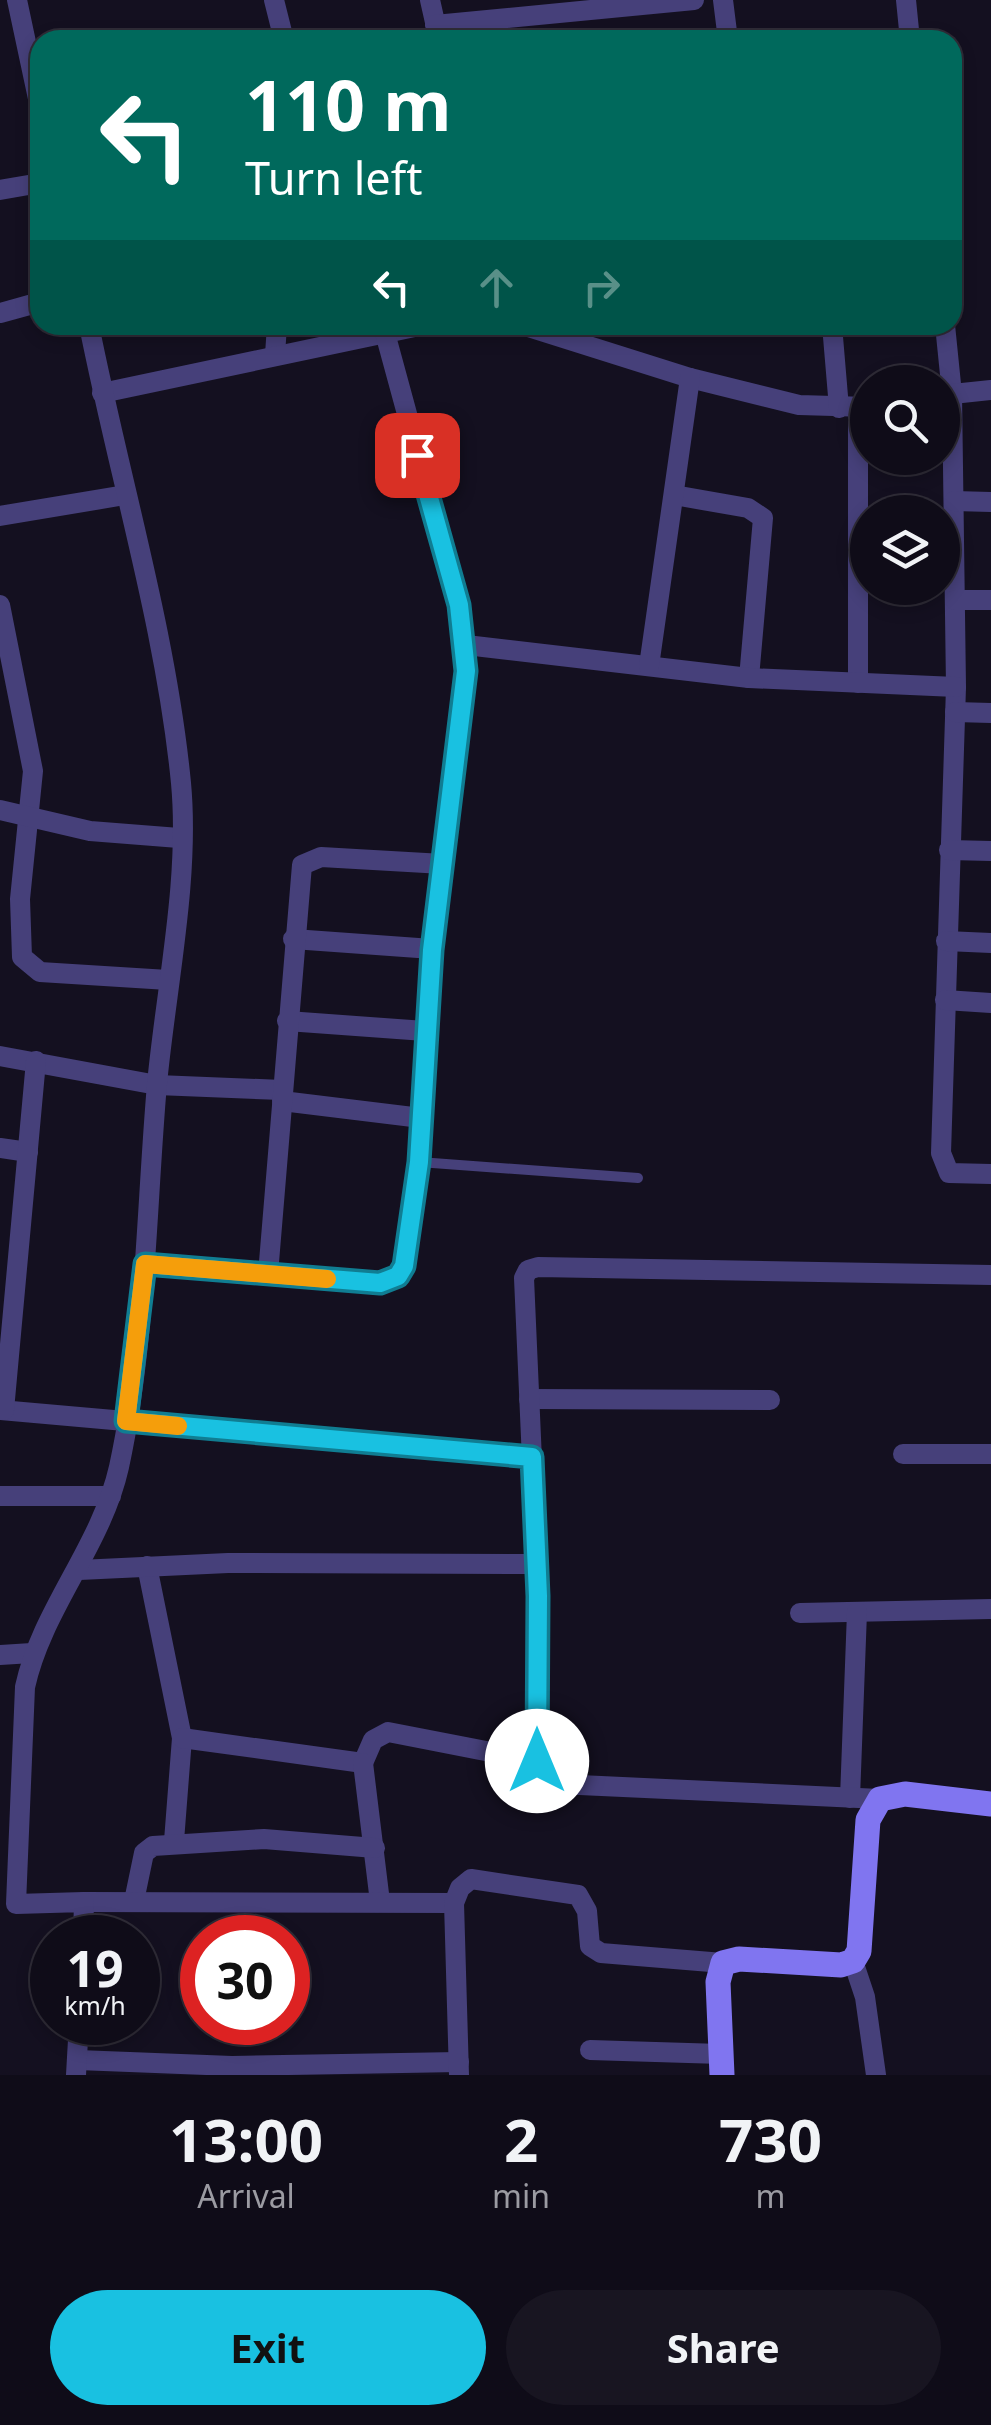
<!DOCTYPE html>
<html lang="en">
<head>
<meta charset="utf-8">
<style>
	body { margin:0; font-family:"Noto Sans",sans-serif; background:#181521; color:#f1f3f6; height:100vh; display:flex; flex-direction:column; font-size:38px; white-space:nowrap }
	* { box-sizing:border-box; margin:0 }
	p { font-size:32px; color:#9b9ba2 }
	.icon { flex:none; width:55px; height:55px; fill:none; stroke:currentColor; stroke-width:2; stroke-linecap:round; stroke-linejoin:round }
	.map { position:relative; height:2075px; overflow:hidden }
	.drawer { display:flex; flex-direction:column; background:#0f0c18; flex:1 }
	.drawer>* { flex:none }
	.banner { position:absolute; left:30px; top:30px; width:932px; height:305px; border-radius:30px; box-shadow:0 5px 15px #0003,0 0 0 2px #2f2c37; background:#00695c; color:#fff; overflow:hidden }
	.fabs { position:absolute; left:850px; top:365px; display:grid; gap:20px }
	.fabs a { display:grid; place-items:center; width:110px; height:110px; border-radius:50%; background:#0f0c18; box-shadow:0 5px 15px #0003,0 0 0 2px #2f2c37; font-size:50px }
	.speed { position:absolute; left:30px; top:1915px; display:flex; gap:20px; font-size:50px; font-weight:700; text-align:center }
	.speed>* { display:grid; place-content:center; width:130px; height:130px; border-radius:50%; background:#0f0c18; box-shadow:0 5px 15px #0003,0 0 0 2px #2f2c37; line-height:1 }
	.speed small { font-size:25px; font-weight:400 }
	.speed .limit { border:15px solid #d22; background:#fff; color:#111 }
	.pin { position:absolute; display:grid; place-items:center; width:85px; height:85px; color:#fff; margin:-42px; border-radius:20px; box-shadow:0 5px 15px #0006 }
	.me { position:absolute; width:110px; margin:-55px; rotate:0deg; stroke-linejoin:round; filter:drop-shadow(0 0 8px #0008) }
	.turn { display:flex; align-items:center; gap:35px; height:210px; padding:0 50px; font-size:45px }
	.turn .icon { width:130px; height:130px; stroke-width:2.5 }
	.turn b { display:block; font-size:70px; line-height:85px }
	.lanes { display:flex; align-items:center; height:95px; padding:0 50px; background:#0003; justify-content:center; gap:50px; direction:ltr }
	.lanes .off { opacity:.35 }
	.eta { display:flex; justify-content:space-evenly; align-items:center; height:170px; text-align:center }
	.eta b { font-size:60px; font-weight:700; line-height:70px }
	.cta { display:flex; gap:20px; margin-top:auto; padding:20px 50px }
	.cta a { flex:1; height:115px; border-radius:60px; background:#19c1e1; color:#111; font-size:40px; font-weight:700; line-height:115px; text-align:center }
	.cta a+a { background:#181521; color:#f1f3f6 }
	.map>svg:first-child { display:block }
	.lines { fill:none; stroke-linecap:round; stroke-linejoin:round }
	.lane { stroke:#46407a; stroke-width:10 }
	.street { stroke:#46407a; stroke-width:20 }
	.secondary { stroke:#8075f0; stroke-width:25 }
	.route-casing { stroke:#107d92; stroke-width:25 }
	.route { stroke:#19c1e1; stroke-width:18 }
	.slow { stroke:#f59e0b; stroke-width:18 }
</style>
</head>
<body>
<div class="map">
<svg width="991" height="2075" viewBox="0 0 991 2075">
	<rect width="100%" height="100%" fill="#141020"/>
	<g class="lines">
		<polyline class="lane" points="419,1162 638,1178"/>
		<g class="street">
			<polyline points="17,0 40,108"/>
			<polyline points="274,0 284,40"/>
			<polyline points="430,0 439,40"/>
			<polyline points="723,0 728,40"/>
			<polyline points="906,0 910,40"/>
			<polyline points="435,25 694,0"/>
			<polyline points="0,190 40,183"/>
			<polyline points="0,313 40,302"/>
			<polyline points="522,325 690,378 799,405 868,407"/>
			<polyline points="832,325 839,408"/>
			<polyline points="945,325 952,394 956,687 941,1153 949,1173 991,1174"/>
			<polyline points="275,355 277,325"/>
			<polyline points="102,393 424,325"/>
			<polyline points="943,395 991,390"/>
			<polyline points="858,409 858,683"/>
			<polyline points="674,495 748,508 763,518 749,678"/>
			<polyline points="954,501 991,502"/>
			<polyline points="0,516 125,495"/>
			<polyline points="955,600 991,600"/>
			<polyline points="0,605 33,771 20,899 22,957 40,972 168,980"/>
			<polyline points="466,645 749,678 956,687"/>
			<polyline points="649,666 690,378"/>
			<polyline points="955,712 991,713"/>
			<polyline points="0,810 90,831 179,838"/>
			<polyline points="949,850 991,851"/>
			<polyline points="293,939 432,949"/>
			<polyline points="946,941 991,943"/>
			<polyline points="945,1000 991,1003"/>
			<polyline points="287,1021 425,1031"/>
			<polyline points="0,1056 157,1085 282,1090"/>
			<polyline points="282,1101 421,1118"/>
			<polyline points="0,1148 28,1152"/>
			<polyline points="145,1264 380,1283 399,1276 404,1266 419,1162 432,949 467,671 459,605 385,333 379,325"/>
			<polyline points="268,1274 302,865 321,857 443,864"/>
			<polyline points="529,1399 770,1400"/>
			<polyline points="0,1410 532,1457"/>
			<polyline points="4,1410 36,1061"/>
			<polyline points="903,1454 991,1454"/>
			<polyline points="0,1496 111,1496"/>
			<polyline points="147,1566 182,1738 174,1841"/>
			<polyline points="79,1570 228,1563 537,1564"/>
			<polyline points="800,1613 991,1609"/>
			<polyline points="0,1655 32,1653"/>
			<polyline points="182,1738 363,1763 373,1740 388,1732 537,1761"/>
			<polyline points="363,1763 380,1902"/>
			<polyline points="850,1798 857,1612"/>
			<polyline points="880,1799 558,1784 545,1779 539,1770 538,1597 524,1278 528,1270 538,1267 991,1275"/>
			<polyline points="134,1901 144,1853 153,1846 264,1839 375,1848"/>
			<polyline points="84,1902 454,1903"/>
			<path d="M 83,1938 L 84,1902 L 16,1904 L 25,1687 C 42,1609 101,1547 119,1467 C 146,1342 146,1211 157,1084 C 166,988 190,879 181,783 C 166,629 119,477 89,325"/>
			<polyline points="853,1961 865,1997 876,2075"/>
			<polyline points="590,2050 721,2054"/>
			<polyline points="78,2060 232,2066 459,2062"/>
			<polyline points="76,2075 79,2022"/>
			<polyline points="459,2075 454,1903 460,1888 471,1879 578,1895 587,1911 590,1946 601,1953 723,1963"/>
		</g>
		<polyline class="secondary" points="722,2075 718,1982 723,1963 739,1959 841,1965 853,1961 859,1951 868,1820 880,1799 905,1794 991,1804"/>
	</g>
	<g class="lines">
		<g class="route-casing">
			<polyline id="route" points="417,455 459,605 466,671 432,950 419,1162 404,1266 398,1276 380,1283 145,1264 126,1421 532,1457 538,1596 537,1761"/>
		</g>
		<use href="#route" class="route"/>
		<polyline class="slow" points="178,1426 126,1421 145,1264 327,1279"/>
	</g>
</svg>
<div class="fabs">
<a><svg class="icon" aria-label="search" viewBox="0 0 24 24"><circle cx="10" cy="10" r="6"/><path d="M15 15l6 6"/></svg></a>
<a><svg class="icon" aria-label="layers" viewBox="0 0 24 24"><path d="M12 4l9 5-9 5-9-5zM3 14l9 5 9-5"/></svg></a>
</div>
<div class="speed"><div>19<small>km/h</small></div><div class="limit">30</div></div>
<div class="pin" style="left:417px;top:455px;background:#d93025"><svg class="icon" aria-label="arrive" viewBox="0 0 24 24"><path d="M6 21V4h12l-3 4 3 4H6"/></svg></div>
<svg class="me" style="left:537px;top:1761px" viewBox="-20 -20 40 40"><circle r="19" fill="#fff"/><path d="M0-13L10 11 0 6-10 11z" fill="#19c1e1"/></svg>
<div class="banner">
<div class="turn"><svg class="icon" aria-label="left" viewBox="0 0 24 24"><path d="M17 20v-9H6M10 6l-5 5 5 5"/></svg><div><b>110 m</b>Turn left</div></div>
<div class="lanes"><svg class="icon" aria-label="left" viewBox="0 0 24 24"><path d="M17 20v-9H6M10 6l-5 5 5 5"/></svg><svg class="icon off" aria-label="ahead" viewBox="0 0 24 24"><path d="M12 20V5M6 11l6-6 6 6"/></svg><svg class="icon off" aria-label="right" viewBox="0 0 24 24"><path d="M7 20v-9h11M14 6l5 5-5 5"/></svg></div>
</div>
</div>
<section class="drawer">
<div class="eta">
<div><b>13:00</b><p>Arrival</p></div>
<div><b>2</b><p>min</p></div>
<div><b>730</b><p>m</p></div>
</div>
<div class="cta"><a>Exit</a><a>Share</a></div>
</section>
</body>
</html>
